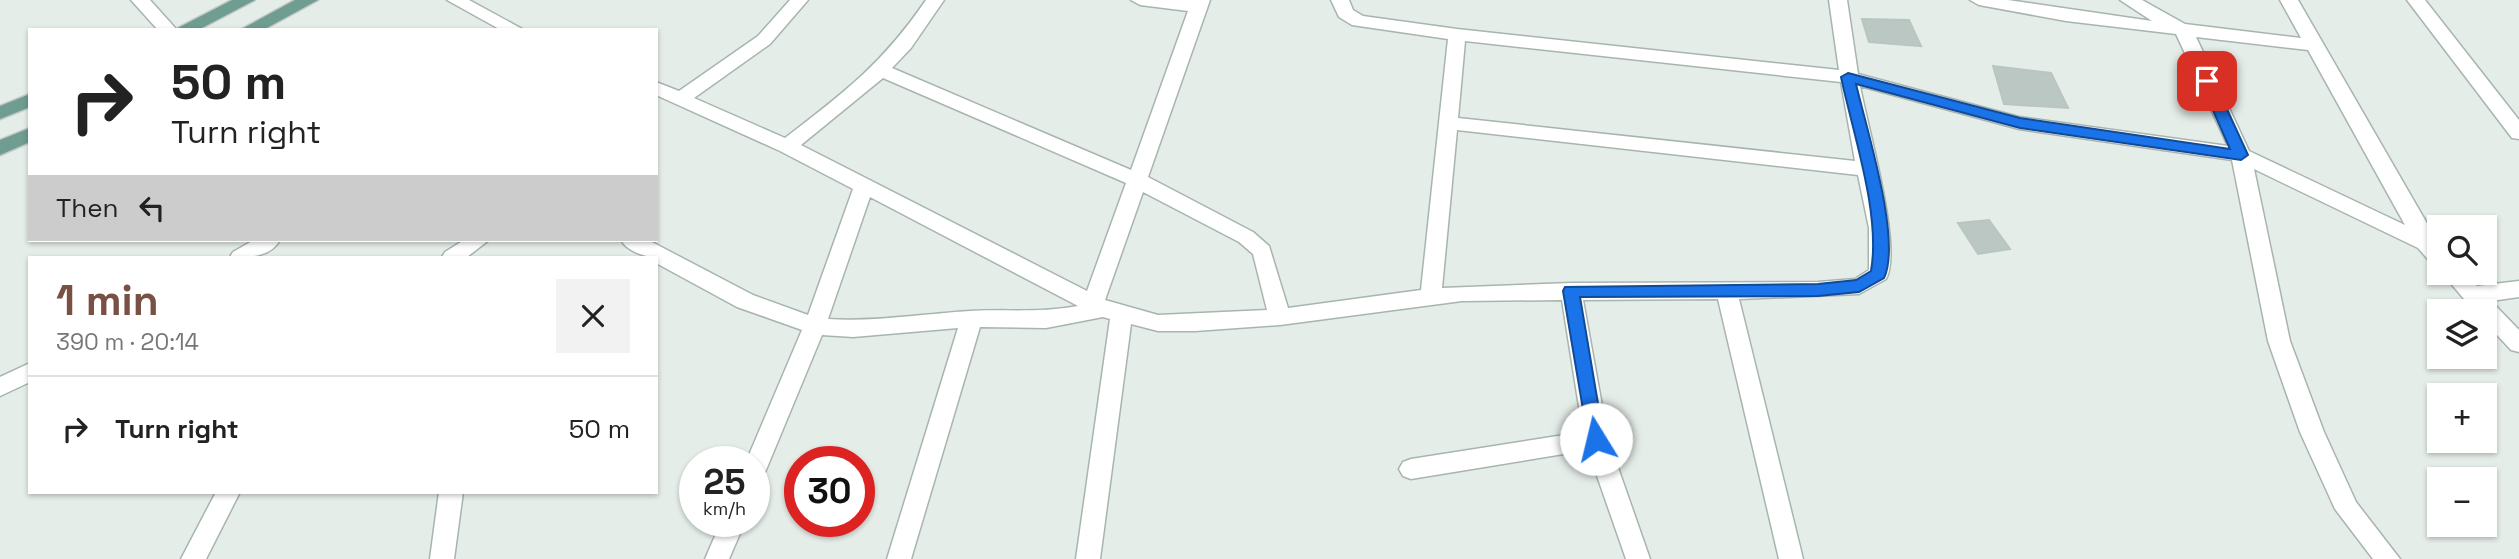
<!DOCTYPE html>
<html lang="en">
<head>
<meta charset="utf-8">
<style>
	body { margin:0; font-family:"Space Grotesk",sans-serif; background:#f2f2f2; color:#222; height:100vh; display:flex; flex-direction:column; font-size:26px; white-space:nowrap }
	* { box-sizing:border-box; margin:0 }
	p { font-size:23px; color:#767676 }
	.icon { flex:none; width:38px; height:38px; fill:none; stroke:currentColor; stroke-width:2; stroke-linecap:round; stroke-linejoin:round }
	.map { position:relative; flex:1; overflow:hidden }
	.drawer { position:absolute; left:28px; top:256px; width:630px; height:238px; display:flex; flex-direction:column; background:#fff; border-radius:0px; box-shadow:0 2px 5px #0004 }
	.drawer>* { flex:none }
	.guide { position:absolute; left:28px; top:28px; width:630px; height:214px; border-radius:0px; box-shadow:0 2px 5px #0004; background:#fff; color:#222; overflow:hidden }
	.tools { position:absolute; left:2427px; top:215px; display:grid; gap:14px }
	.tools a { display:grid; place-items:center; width:70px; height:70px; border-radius:0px; background:#fff; box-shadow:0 2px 5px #0004; font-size:35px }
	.speed { position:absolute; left:679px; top:446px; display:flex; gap:14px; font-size:35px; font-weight:700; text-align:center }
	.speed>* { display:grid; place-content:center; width:91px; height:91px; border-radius:50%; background:#fff; box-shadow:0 2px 5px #0004; line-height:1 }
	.speed small { font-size:18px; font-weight:400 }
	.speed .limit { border:10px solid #d22; background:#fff; color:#111 }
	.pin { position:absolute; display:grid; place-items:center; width:60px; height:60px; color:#fff; margin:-30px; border-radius:14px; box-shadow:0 4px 10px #0006 }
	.me { position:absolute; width:77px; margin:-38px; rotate:351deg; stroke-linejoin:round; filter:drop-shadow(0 0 5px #0008) }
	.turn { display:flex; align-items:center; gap:24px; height:147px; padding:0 28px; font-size:32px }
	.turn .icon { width:91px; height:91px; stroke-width:2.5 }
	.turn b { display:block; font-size:49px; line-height:60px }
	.then { display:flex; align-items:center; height:66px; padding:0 28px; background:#0003; gap:14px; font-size:26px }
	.round { display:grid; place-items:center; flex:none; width:74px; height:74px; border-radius:0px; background:#f2f2f2 }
	.summary { display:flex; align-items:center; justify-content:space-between; height:119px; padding:0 28px }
	h1 { font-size:42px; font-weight:800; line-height:52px; color:#785144 }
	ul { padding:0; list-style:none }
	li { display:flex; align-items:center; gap:21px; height:105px; padding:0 28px; border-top:2px solid #e0e0e0 }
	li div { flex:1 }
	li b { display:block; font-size:26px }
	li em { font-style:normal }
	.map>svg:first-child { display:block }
	.building { fill:#bbc7c2; stroke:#b8c5c0; stroke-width:2 }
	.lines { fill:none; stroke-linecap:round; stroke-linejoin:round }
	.minor-casing { stroke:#a8b4b0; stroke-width:3 }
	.major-casing { stroke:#c2c8c7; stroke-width:3 }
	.minor { fill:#fff; fill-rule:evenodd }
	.major { fill:#6f9d91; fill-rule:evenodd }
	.route { fill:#1a73e8; stroke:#114b97; stroke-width:2 }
</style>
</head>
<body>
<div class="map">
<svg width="2519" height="559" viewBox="0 0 2519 559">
	<rect width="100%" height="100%" fill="#e5ede9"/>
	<g class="building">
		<polygon points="1862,19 1909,20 1921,46 1869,42"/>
		<polygon points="1993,66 2051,73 2068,108 2004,104"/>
		<polygon points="1989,220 2010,249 1978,254 1958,223"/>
	</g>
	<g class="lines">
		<g class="minor-casing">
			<g id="minor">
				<polygon points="131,0 150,0 177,30 158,30"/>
				<polygon points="447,0 469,0 524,30 501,30"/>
				<path d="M 790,0 L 808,0 L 770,44 L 694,98 L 785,138 C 845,92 883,63 926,0 L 944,0 L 911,48 L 892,68 L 1131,170 L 1188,11 L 1140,5 L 1131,0 L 1210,0 L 1148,177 L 1253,232 L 1269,246 L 1288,308 L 1421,290 L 1448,39 L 1352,25 L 1339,17 L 1331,0 L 1349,0 L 1353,10 L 1363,16 L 1457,29 L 1839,70 L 1829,0 L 1847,0 L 1858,74 L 2019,117 L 2228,146 L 2176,34 L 2066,21 L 1979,5 L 1970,0 L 2008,0 L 2152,21 L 2120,0 L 2142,0 L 2185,24 L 2301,38 L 2280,0 L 2298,0 L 2440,246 L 2440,267 L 2433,265 L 2418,248 L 2254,169 L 2290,341 L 2324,432 L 2356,502 L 2400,559 L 2373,559 L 2335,509 L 2300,432 L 2268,341 L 2232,160 L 2019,129 L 1860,86 C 1867,125 1903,249 1886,279 L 1859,294 L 1739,299 L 1803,559 L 1779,559 L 1718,299 L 1583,300 L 1608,439 L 1650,559 L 1626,559 L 1588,450 L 1411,479 L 1403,476 L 1399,469 L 1403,462 L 1411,459 L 1583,432 L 1562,300 L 1462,301 L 1280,325 L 1195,331 L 1158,331 L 1131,324 L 1100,559 L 1076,559 L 1110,319 L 1103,317 L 1046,328 L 980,327 L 911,559 L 887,559 L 958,328 L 853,337 L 822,335 L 766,470 L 762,477 L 754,480 L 754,462 L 746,462 L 802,330 L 737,307 L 656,263 L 656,257 C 644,257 627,251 621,240 L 648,240 L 753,295 L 808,315 L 853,189 L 780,151 L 656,95 L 656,82 L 679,91 L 758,36 ZM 2196,37 L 2308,50 L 2405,225 L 2249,151 ZM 1465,41 L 1841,82 L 1855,161 L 1458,118 ZM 883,78 L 1126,183 L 1087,291 L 801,145 ZM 1457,130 L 1858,175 L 1869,228 L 1869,270 L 1855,279 L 1818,282 L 1571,283 L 1442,288 ZM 1143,192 L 1239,242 L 1253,254 L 1267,310 L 1158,315 L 1105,300 ZM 870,197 L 1078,306 C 1041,313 1007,309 970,311 C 922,314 875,322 828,319 Z"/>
				<polygon points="2407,0 2425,0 2519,120 2519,139 2512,138"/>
				<path d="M 254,240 L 280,240 C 270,258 248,257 230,257 L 233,252 Z"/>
				<polygon points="464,240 489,240 467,257 442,257 445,252"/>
				<polygon points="2442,273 2465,273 2477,286 2519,281 2519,297 2491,301 2519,330 2519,352 2511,350 2485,322 2485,312 2475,312"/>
				<polygon points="30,363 30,382 0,396 0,377"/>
				<polygon points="216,492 240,492 206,559 181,559"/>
				<polygon points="439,492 463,492 454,559 430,559"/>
				<polygon points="721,522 745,522 729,559 705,559"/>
			</g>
		</g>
		<g class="major-casing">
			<g id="major">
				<polygon points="232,0 255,0 198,30 174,30"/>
				<polygon points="295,0 318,0 263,30 240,30"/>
				<polygon points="30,94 30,107 0,119 0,106"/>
				<polygon points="30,128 30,142 0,155 0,140"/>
			</g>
		</g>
		<use href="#minor" class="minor"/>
		<use href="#major" class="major"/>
	</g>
	<path class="route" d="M 1848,73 L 2020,118 L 2230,149 L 2200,81 L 2207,76 L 2214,81 L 2248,155 L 2241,160 L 2020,128 L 1856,84 C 1866,127 1902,241 1884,278 L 1859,292 L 1818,296 L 1580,297 L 1604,439 L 1596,447 L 1589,445 L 1563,291 L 1565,287 L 1818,284 L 1856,280 L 1871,271 C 1881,214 1853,134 1841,77 Z"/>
</svg>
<div class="tools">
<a><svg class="icon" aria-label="search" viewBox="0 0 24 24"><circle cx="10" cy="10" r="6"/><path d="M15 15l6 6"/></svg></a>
<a><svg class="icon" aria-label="layers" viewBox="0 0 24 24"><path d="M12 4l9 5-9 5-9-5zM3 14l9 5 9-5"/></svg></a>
<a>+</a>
<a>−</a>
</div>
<div class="speed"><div>25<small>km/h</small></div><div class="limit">30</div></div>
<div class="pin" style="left:2207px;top:81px;background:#d93025"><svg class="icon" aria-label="arrive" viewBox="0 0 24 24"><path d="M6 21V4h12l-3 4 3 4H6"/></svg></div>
<svg class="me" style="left:1596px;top:439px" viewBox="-20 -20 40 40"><circle r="19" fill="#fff"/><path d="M0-13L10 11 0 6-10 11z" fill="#1a73e8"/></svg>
<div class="guide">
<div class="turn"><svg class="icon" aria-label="right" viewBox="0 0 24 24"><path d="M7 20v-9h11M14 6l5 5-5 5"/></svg><div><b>50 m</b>Turn right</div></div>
<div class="then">Then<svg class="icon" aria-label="left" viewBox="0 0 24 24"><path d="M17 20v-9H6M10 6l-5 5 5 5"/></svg></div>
</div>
<section class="drawer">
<div class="summary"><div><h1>1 min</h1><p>390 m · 20:14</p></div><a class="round"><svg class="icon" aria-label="close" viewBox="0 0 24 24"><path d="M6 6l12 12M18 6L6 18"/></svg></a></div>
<ul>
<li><svg class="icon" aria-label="right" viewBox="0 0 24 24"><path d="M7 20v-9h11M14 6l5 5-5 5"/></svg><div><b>Turn right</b></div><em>50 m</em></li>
</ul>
</section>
</div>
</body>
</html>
